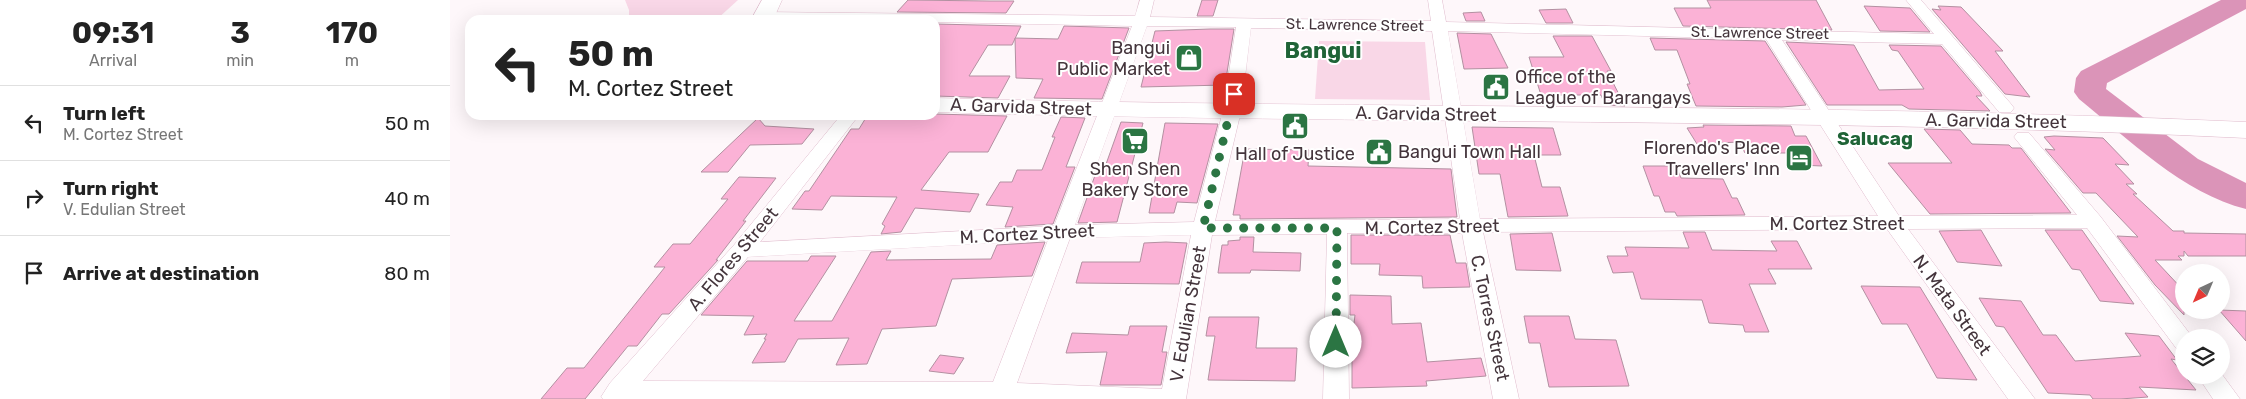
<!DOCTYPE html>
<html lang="en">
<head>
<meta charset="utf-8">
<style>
	body { margin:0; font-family:Rubik,sans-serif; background:#f2f2f2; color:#222; height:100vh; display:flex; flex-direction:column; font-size:19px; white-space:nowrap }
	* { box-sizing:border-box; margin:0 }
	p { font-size:16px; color:#767676 }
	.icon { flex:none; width:28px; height:28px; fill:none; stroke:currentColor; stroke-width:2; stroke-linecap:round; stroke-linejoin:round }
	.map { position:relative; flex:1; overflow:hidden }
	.drawer { display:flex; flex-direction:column; background:#fff; width:450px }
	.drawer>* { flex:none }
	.guide { position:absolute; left:15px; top:15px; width:475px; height:105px; border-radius:15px; box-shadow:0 5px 20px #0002; background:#fff; color:#222; overflow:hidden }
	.needle { width:32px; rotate:224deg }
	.buttons { position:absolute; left:1725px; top:264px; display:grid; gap:10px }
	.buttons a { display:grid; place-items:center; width:55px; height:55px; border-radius:50%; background:#fff; box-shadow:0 5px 20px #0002; font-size:25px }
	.pin { position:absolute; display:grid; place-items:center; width:42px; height:42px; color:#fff; margin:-21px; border-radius:10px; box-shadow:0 2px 8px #0006 }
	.me { position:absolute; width:55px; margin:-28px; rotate:0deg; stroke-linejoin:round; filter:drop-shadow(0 0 4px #0008) }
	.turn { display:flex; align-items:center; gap:18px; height:105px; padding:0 20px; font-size:22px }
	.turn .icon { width:65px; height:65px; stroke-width:2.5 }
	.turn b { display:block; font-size:35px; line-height:42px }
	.eta { display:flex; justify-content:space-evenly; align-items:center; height:85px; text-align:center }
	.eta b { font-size:30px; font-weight:700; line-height:35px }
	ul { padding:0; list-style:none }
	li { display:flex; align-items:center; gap:15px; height:75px; padding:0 20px; border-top:1px solid #e0e0e0 }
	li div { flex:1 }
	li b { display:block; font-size:19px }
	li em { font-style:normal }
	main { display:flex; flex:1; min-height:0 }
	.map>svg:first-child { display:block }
	.green { fill:#f9d7e7 }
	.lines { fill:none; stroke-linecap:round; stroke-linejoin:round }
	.river { fill:#db94b8; fill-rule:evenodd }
	.building { fill:#fbb2d6; stroke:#b390a1 }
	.minor-casing { stroke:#e0bccd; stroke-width:1 }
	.secondary-casing { stroke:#e0bccd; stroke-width:1 }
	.minor { fill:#fff; fill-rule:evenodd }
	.secondary { fill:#fff; fill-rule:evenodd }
	.route { stroke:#2b7543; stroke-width:9; stroke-dasharray:0 16.2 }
	.labels { text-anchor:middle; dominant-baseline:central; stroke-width:4; stroke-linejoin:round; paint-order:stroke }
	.far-street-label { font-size:15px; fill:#44353c; stroke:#fff }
	.poi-label { font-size:18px; fill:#44353c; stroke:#fff; text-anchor:end }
	.street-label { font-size:18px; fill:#44353c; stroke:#fff }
	.neighbourhood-label { font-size:19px; font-weight:bold; fill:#1f6437; stroke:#fff }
	.district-label { font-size:22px; font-weight:bold; fill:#1f6437; stroke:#fff }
</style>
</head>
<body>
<main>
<section class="drawer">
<div class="eta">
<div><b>09:31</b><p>Arrival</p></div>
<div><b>3</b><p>min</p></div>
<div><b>170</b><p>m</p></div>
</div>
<ul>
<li><svg class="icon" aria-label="left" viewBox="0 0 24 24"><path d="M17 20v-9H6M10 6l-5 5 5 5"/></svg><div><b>Turn left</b><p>M. Cortez Street</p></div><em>50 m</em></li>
<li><svg class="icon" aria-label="right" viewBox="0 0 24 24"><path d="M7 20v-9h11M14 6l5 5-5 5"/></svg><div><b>Turn right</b><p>V. Edulian Street</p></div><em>40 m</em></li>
<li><svg class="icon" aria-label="arrive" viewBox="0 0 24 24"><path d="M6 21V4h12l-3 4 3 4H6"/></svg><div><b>Arrive at destination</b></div><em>80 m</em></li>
</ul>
</section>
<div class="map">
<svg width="1796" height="399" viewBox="0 0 1796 399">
	<rect width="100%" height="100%" fill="#fef7fa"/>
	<g class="green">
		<polygon points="175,0 288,0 266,20 179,20 179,10"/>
		<polygon points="869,41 975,42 980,100 865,99"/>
	</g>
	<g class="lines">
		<path class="river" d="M 1771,0 L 1796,0 L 1796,9 L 1657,83 L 1656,89 L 1748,159 L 1796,183 L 1796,209 C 1734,194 1677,138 1629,99 L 1624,92 L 1626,78 L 1631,71 Z"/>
	</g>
	<g class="building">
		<polygon points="458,0 540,1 564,1 556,13 447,12"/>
		<polygon points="752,0 768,0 763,16 747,16"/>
		<polygon points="1257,0 1366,0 1382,30 1233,26 1224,8 1261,8"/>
		<polygon points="1414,6 1460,8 1480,32 1430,31"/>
		<polygon points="1488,6 1511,7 1553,51 1545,51 1580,97 1555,94 1482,9 1491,10"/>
		<polygon points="1116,9 1123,23 1096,23 1089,10"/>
		<polygon points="1031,12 1035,21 1016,21 1013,13"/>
		<polygon points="485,24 571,26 562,45 538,45 519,76 560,76 548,98 485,96"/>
		<polygon points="614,26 679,28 652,99 584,98 593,79 566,78 565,38 608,39"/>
		<polygon points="760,29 784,29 775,85 691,87 705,31"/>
		<polygon points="1007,33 1041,34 1058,68 1014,69"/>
		<polygon points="1103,36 1142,36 1161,71 1157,71 1175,106 1155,105 1151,95 1091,95 1079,57 1114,57"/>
		<polygon points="1200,38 1315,41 1356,105 1332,107 1246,106 1237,84 1240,84 1227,50 1205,50"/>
		<polygon points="1336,42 1404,45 1429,90 1474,89 1448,51 1442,50 1439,45 1491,46 1530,92 1532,96 1526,96 1540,111 1459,109 1452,105 1377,105"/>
		<polygon points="485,114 557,116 538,152 499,152 471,190 529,194 520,212 465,208 451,232 431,234 435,226 432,224 447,197 381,196 372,210 342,209 355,191 359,191 401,129 409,129 417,116"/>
		<polygon points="611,117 635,118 616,167 625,167 603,224 555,227 563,207 536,205 550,182 562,182 567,170 592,170 605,137 602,137"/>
		<polygon points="308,118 315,126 364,129 352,144 300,145 278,172 251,172"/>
		<polygon points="671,122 693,123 667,222 628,223 648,167 655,167"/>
		<polygon points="715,123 768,124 747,203 727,202 724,213 699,213"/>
		<polygon points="1253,125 1341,126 1345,136 1356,136 1372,166 1350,165 1343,153 1295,153 1289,142 1247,144 1237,128 1254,127"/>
		<polygon points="1022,127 1103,128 1111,155 1084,155 1092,187 1110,187 1118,216 1058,217 1050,174 1029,174"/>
		<polygon points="1474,129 1510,130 1522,144 1559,145 1562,148 1571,148 1621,213 1480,214 1438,163 1502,163"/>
		<polygon points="1604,136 1653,138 1679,165 1665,164 1684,184 1676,184 1687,194 1683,194 1723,231 1734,231 1734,233 1796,234 1796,256 1738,256 1734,251 1734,256 1728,256 1732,260 1705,260 1734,291 1734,315 1705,285 1667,236 1688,237 1646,193 1633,193 1595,149 1605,150 1594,137"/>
		<polygon points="795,149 859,150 858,166 1001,169 1007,217 790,219 790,215 783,215"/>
		<polygon points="1193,166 1226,166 1231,178 1273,179 1282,198 1287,198 1295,215 1227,216 1225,212 1215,212 1209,196 1204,196"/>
		<polygon points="289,177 326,178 293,221 296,221 266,260 268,260 219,314 212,314 187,346 178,346 135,399 91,399 117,368 134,368 215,267 204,267 223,244 240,244 278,199 271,199"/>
		<polygon points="1531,230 1552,266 1507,262 1489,231"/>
		<polygon points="1595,230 1632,230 1684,304 1650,301 1630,270 1622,269"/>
		<polygon points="1233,232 1255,232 1262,250 1327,251 1321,241 1347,241 1362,269 1318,269 1326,284 1299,284 1319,332 1295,332 1293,325 1259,323 1252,300 1191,299 1183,272 1163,273 1157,256 1178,256 1175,247 1239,248"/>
		<polygon points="1102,233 1111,271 1066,270 1060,234"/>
		<polygon points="901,235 1000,235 1006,263 1016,263 1020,287 973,288 972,276 929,275 930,264 901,264"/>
		<polygon points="790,237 804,237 803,252 851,253 850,271 801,270 800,273 768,273 772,245 778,245 778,241 790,240"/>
		<polygon points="595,242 582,276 502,279 486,326 432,329 417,364 386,365 399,338 348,339 335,362 302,363 316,339 314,339 317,334 294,335 304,316 251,315 297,261 358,261 361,256 386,256 344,321 382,321 421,252 441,251 436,260 541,259 547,245"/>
		<polygon points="716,242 737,243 729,284 626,283 632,262 690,262 694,243"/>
		<polygon points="1411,286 1470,287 1527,380 1487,378 1457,324 1432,324"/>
		<polygon points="900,295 941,296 942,324 971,323 977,362 1031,358 1036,376 976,381 977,386 902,388 902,340 905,315 900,315"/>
		<polygon points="1529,298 1571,301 1593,335 1606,335 1625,361 1691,356 1675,333 1709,336 1727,360 1721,359 1746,390 1689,387 1698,397 1670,399 1643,399 1640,395 1598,393 1554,327 1546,326"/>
		<polygon points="1769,310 1796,311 1796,341"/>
		<polygon points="1074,316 1119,316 1125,339 1166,340 1179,386 1099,387 1090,343 1079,343"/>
		<polygon points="759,317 809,317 806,348 847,348 845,381 758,380 765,336 756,336"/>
		<polygon points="680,326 717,326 712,352 717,352 711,385 650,385 657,352 616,353 622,333 678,335"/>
		<polygon points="490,355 514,358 504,374 479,371"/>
	</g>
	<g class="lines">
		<g class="minor-casing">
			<g id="minor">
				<path d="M 690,0 L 704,0 L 700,17 L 981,21 L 978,0 L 992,0 L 996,22 L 1484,34 L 1456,0 L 1471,0 L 1561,104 L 1564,108 L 1561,112 L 1549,112 L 1492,44 L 1332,40 L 1449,216 L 1627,215 L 1564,137 L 1567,133 L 1579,133 L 1650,216 L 1743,338 L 1734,338 L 1734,351 L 1726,348 L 1637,228 L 1458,229 L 1585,399 L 1558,399 L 1437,229 L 1033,232 L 1069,399 L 1043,399 L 1012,233 L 897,233 L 899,399 L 873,399 L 877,234 L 762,235 L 736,399 L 153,399 L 151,397 L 160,383 L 284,245 L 391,115 L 409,115 L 310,242 L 604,226 L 682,26 L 485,22 L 485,20 L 314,20 L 309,18 L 306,15 L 309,12 L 685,16 ZM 697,26 L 786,27 L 773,111 L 744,222 L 625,225 ZM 801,28 L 982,31 L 1010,219 L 765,221 L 791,111 ZM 998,31 L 1316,39 L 1428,216 L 1030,219 ZM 741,235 L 712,389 L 567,383 L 620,238 ZM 598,240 L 543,382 L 193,381 L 298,257 Z"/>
				<polygon points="1771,373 1790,399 1763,399 1747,375 1771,375"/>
			</g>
		</g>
		<g class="secondary-casing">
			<g id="secondary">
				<polygon points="312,0 332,0 323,20 301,20"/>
				<path d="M 485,98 C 922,110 1359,102 1796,122 L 1796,138 C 1359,117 922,125 485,112 Z"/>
			</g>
		</g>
		<use href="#minor" class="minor"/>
		<use href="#secondary" class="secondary"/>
	</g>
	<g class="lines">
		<polyline class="route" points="784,94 753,228 887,228 886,342"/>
	</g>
	<defs>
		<g id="shop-square" transform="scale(1.4375)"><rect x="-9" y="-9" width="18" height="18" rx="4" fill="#2b7543" stroke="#fff"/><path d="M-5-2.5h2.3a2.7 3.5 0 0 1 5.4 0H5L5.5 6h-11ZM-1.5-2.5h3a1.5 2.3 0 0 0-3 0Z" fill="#fff"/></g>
		<g id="civic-square" transform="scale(1.4375)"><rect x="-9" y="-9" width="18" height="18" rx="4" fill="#2b7543" stroke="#fff"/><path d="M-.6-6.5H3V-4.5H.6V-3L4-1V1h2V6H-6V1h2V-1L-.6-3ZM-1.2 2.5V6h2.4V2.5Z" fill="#fff"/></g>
		<g id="supermarket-square" transform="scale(1.4375)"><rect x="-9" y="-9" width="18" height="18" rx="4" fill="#2b7543" stroke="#fff"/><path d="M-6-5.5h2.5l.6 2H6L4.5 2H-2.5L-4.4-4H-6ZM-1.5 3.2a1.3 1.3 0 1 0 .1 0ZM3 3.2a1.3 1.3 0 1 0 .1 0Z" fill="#fff"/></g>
		<g id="hotel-square" transform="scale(1.4375)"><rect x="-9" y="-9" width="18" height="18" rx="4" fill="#2b7543" stroke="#fff"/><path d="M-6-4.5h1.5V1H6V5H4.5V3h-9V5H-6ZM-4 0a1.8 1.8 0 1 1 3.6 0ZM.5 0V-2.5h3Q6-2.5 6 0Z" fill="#fff"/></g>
	</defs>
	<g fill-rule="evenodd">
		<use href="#shop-square" x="739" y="58"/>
		<use href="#civic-square" x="1046" y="87"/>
		<use href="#civic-square" x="845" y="126"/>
		<use href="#supermarket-square" x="685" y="141"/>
		<use href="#civic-square" x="929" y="152"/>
		<use href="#hotel-square" x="1349" y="158"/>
	</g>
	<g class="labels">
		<g class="far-street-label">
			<text transform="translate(905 25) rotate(1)">St. Lawrence Street</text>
			<text transform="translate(1310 33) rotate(1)">St. Lawrence Street</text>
		</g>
		<g class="poi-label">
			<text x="720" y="48">Bangui<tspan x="720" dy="21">Public Market</tspan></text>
			<text x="1065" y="77" text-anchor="start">Office of the<tspan x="1065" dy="21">League of Barangays</tspan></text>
			<text x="1330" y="148">Florendo's Place<tspan x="1330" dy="21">Travellers' Inn</tspan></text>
			<text x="948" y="152" text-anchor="start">Bangui Town Hall</text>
			<text x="845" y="154" text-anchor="middle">Hall of Justice</text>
			<text x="685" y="169" text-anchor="middle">Shen Shen<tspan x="685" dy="21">Bakery Store</tspan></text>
		</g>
		<g class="street-label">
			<text transform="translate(571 107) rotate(2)">A. Garvida Street</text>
			<text transform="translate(976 114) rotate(1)">A. Garvida Street</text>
			<text transform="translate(1546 121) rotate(1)">A. Garvida Street</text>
			<text x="1387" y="224">M. Cortez Street</text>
			<text transform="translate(982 227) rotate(-1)">M. Cortez Street</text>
			<text transform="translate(577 234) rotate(-3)">M. Cortez Street</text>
			<text transform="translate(283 259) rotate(-50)">A. Flores Street</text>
			<text transform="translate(1502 305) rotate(54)">N. Mata Street</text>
			<text transform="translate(738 314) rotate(-80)">V. Edulian Street</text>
			<text transform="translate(1040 318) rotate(78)">C. Torres Street</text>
		</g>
		<g class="neighbourhood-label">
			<text x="1425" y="138">Salucag</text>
		</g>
		<g class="district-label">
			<text x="873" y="50">Bangui</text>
		</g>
	</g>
</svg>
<div class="buttons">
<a><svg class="needle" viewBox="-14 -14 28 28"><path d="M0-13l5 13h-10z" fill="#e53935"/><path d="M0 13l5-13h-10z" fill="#767676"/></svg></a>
<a><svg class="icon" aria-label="layers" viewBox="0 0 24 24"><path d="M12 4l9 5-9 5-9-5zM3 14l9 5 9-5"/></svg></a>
</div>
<div class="pin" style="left:784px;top:94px;background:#d93025"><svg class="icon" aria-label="arrive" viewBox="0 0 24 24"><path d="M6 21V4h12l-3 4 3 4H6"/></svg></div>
<svg class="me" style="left:886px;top:342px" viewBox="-20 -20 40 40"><circle r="19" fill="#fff"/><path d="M0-13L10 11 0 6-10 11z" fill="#2b7543"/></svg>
<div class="guide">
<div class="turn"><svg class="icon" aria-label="left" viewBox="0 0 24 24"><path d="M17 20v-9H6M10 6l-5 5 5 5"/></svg><div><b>50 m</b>M. Cortez Street</div></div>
</div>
</div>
</main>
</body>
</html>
